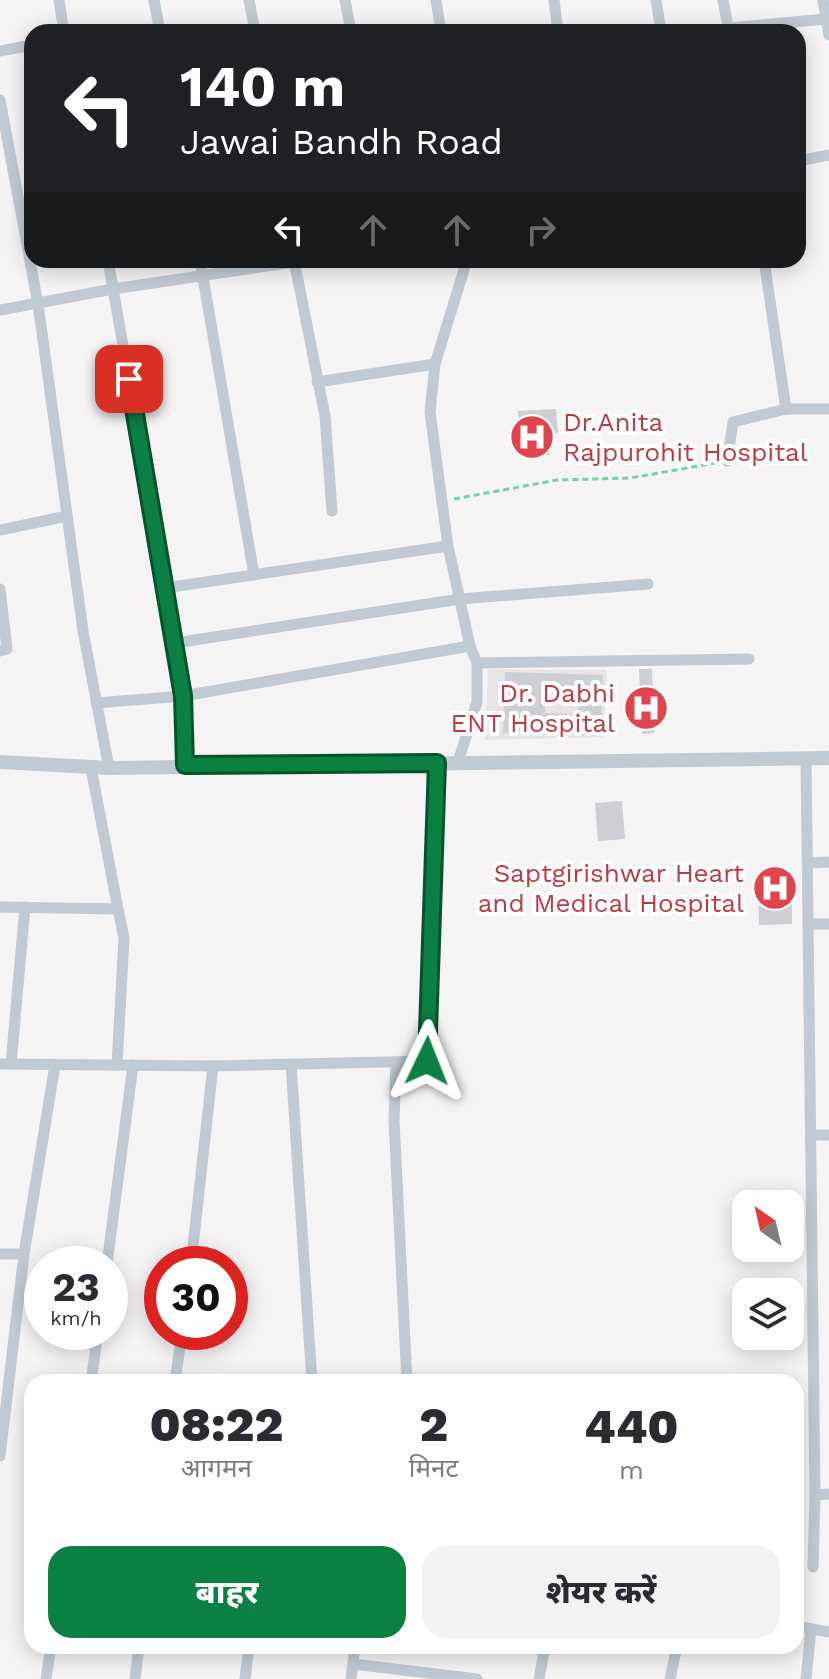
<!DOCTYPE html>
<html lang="hi">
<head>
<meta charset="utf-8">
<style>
	body { margin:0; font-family:"Work Sans","Noto Sans Devanagari",sans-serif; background:#f2f2f3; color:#2b2b33; height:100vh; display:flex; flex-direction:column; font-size:30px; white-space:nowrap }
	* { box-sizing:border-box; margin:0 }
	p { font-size:26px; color:#7c7c81 }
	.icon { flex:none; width:44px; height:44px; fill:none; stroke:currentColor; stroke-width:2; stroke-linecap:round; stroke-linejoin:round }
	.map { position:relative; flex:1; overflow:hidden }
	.panel { position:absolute; left:24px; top:1374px; width:780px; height:280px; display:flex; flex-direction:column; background:#fff; border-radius:24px; box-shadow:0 4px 20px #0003 }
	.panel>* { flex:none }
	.guide { position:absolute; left:24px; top:24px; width:782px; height:244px; border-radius:24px; box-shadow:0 4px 20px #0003; background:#202124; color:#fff; overflow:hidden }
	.needle { width:52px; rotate:326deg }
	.fabs { position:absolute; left:732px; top:1190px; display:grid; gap:16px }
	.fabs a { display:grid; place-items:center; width:72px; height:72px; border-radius:16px; background:#fff; box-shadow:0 4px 20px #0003; font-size:40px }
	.speed { position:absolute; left:24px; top:1246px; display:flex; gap:16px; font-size:40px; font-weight:700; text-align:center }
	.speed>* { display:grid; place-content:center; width:104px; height:104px; border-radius:50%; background:#fff; box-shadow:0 4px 20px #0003; line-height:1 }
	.speed small { font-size:20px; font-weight:400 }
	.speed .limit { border:12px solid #d22; background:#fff; color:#111 }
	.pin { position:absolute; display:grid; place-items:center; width:68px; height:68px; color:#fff; margin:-34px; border-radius:16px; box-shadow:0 4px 12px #0006 }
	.me { position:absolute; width:88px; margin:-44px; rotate:2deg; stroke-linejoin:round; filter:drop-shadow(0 0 6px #0008) }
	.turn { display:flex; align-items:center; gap:28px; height:168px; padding:0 24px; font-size:36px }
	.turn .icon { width:104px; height:104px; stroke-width:2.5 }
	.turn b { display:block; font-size:56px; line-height:68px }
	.lanes { display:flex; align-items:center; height:76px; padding:0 24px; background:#0003; justify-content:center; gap:40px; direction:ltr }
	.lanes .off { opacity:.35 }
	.eta { display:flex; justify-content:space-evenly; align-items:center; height:136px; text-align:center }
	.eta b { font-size:48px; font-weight:800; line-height:56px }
	.cta { display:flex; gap:16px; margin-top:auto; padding:16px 24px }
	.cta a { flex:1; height:92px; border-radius:24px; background:#0b8043; color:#fff; font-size:32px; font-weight:800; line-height:92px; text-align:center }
	.cta a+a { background:#f2f2f3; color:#2b2b33 }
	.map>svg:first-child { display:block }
	.education { fill:#e6e4e5 }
	.building { fill:#cdcfd5; fill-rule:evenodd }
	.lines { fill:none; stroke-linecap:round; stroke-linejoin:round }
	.path { stroke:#7ad0a6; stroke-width:3; stroke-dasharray:6 4; stroke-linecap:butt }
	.minor { stroke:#c1cad2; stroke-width:11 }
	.tertiary { stroke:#c1cad2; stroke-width:14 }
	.route-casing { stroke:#07532c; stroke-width:20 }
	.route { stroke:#0b8043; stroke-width:14 }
	.labels { text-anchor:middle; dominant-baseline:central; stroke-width:8; stroke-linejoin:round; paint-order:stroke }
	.health-label { font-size:26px; fill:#be3a42; stroke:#fff; text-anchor:end }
</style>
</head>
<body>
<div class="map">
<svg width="829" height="1679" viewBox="0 0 829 1679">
	<rect width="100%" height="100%" fill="#f5f3f3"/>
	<polygon class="education" points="488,669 607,670 603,737 485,740"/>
	<g class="building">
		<polygon points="556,409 558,433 549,434 550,455 521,457 518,411"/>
		<polygon points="639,669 652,669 654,733 642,734"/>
		<path d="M 505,672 L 603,675 L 601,736 L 503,733 ZM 545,691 L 578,691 L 578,714 L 545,713 Z"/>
		<polygon points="622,801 625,839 598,841 595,803"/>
		<polygon points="792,873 792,924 759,925 758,874"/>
	</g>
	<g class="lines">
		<polyline class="path" points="454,499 557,480 630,478 716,463"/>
		<g class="minor">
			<polyline points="59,0 64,32"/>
			<polyline points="154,0 160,32"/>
			<polyline points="249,0 255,32"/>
			<polyline points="345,0 351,32"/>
			<polyline points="436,0 441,32"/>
			<polyline points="554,0 558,32"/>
			<polyline points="656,0 661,32"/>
			<polyline points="723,0 729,32"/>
			<polyline points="823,0 829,35"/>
			<polyline points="728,28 826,19"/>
			<polyline points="0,51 32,45"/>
			<polyline points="0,100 38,304 83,631 109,768"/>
			<polyline points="798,161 829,155"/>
			<polyline points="108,260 175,643 183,696 185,765"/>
			<polyline points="200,260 254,575"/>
			<polyline points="294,260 325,416 332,511"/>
			<polyline points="764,260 786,409"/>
			<polyline points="0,310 113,289 307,260"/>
			<polyline points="317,382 435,364"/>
			<polyline points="727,461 733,422 786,409 829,409"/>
			<polyline points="0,530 67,516"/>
			<polyline points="165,588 448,546"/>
			<polyline points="0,589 7,649 0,651"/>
			<polyline points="175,643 460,599 648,584"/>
			<polyline points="477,663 749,659"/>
			<polyline points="96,703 183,696 470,646"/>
			<polyline points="806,758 815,1495 813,1567"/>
			<polyline points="458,762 477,702 477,663 470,646 448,546 430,412 435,364 467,260"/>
			<polyline points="808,863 829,862"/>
			<polyline points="0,907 118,909 91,768"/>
			<polyline points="808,924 829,924"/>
			<polyline points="0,1064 213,1066 427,1061 437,763"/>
			<polyline points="11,1064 25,907"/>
			<polyline points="291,1064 312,1382"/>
			<polyline points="396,1064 394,1120 407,1382"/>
			<polyline points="117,1065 124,938 118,909"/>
			<polyline points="811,1135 829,1135"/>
			<polyline points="0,1254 24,1254"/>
			<polyline points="107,1264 133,1065"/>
			<polyline points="191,1264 213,1066"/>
			<polyline points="91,1382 98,1332"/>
			<polyline points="175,1382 182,1332"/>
			<polyline points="0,1456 24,1254 55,1065"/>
			<polyline points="815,1495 829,1494"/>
			<polyline points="796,1626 829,1632"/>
			<polyline points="353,1664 477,1679"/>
			<polyline points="46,1679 51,1646"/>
			<polyline points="135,1679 139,1646"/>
			<polyline points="245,1679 249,1646"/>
			<polyline points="351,1679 355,1646"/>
			<polyline points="539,1679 545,1646"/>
			<polyline points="670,1679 677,1646"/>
			<polyline points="806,1679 811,1629"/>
		</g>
		<polyline class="tertiary" points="0,762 109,768 829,758"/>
	</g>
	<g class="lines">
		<g class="route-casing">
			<polyline id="route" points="129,379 183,696 185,765 437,763 427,1061"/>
		</g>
		<use href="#route" class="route"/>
	</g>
	<defs>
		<g id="hospital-disc" transform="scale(2.3)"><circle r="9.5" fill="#e0444e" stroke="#fff"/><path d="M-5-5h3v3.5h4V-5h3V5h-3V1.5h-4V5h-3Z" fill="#fff"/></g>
	</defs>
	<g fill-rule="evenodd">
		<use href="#hospital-disc" x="532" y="437"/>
		<use href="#hospital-disc" x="646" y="708"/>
		<use href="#hospital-disc" x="775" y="888"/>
	</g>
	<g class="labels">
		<g class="health-label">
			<text x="563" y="422" text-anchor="start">Dr.Anita<tspan x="563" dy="30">Rajpurohit Hospital</tspan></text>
			<text x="615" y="693">Dr. Dabhi<tspan x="615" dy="30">ENT Hospital</tspan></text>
			<text x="744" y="873">Saptgirishwar Heart<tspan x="744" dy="30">and Medical Hospital</tspan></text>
		</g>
	</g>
</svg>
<div class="fabs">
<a><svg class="needle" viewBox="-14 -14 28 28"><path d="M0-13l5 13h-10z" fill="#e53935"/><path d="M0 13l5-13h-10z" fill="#7c7c81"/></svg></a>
<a><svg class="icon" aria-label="layers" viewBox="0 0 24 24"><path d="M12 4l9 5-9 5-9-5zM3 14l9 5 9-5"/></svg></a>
</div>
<div class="speed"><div>23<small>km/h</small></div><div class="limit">30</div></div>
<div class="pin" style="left:129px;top:379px;background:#d93025"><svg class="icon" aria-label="arrive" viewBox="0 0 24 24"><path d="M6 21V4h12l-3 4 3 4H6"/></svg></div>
<svg class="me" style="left:427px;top:1061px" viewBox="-20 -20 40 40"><path d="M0-17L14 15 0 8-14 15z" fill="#0b8043" stroke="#fff" stroke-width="4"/></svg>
<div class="guide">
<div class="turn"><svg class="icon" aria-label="left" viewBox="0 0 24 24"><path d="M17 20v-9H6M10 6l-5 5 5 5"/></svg><div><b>140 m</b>Jawai Bandh Road</div></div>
<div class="lanes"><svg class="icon" aria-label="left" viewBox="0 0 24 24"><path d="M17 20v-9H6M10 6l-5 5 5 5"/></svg><svg class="icon off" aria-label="ahead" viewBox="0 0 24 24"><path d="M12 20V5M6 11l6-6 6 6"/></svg><svg class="icon off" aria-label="ahead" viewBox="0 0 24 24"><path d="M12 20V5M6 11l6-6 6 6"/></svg><svg class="icon off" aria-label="right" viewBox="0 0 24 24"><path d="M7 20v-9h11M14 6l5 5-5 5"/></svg></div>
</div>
<section class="panel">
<div class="eta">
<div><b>08:22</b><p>आगमन</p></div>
<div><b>2</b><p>मिनट</p></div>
<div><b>440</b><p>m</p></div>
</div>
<div class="cta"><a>बाहर</a><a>शेयर करें</a></div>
</section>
</div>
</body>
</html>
